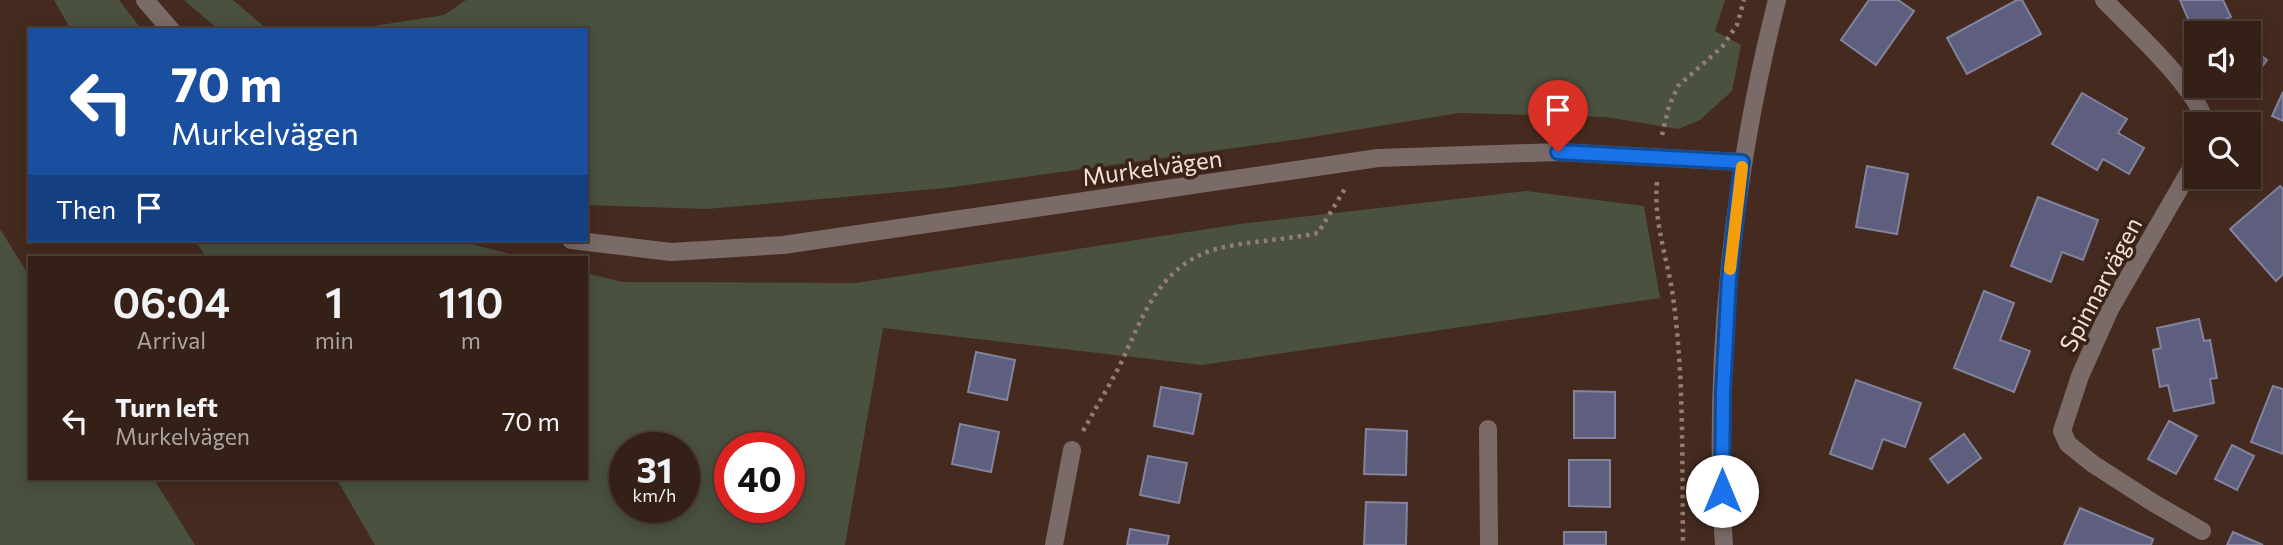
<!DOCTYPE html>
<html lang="en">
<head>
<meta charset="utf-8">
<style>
	body { margin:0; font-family:Commissioner,sans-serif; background:#3f2d24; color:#f1f3f6; height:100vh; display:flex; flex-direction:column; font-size:26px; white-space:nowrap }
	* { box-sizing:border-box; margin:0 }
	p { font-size:23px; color:#a9a3a1 }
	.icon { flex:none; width:38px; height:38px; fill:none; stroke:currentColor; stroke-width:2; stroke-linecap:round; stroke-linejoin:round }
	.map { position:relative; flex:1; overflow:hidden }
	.drawer { position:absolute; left:28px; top:256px; width:560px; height:224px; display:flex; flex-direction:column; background:#342017; border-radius:0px; box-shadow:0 4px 18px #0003,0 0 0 2px #4e3e36 }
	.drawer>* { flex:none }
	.top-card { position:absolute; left:28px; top:28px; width:560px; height:214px; border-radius:0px; box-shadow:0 4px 18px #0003,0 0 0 2px #4e3e36; background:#1a4fa0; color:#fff; overflow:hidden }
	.fabs { position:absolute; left:2184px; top:21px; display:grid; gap:14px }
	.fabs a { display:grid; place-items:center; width:77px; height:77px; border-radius:0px; background:#342017; box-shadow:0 4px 18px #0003,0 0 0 2px #4e3e36; font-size:35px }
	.speed { position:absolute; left:609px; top:432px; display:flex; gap:14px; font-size:35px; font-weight:700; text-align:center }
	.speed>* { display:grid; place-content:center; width:91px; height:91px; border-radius:50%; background:#342017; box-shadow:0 4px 18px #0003,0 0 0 2px #4e3e36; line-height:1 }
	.speed small { font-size:18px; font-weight:400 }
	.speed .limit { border:10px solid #d22; background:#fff; color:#111 }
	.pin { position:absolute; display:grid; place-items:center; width:60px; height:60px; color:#fff; margin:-72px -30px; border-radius:50% 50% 50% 0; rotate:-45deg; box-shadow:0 0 7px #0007 }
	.pin .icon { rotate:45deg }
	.me { position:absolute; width:77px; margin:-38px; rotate:0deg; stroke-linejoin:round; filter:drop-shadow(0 0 5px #0008) }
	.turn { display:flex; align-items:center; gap:24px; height:147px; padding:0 28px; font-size:32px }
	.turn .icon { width:91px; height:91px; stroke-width:2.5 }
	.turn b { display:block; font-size:49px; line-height:60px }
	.then { display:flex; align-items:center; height:66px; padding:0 28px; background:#0003; gap:14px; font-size:26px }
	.eta { display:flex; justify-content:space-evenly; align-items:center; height:119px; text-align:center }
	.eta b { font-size:42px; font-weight:600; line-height:49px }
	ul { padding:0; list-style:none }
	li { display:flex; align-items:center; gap:21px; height:91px; padding:0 28px }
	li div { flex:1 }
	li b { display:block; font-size:26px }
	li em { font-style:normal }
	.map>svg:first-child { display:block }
	.green { fill:#4a513f; fill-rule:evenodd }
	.building { fill:#5e5f7e; stroke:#81839f; stroke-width:2 }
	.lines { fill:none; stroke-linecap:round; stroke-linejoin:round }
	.path { stroke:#937d73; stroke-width:4.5; stroke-dasharray:3.5 5; stroke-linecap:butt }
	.minor { stroke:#7b6b68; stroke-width:18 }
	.tertiary { stroke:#7b6b68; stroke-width:18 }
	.route-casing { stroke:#114b97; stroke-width:18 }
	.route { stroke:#1a73e8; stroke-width:12 }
	.slow { stroke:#f59e0b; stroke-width:12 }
	.labels { text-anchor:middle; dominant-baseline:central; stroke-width:7; stroke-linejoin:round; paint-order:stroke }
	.street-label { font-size:24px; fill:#f1e0d8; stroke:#3a2216 }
</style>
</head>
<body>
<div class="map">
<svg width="2283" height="545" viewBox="0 0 2283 545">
	<rect width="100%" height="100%" fill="#452b1f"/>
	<g class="green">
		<polygon points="54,0 119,0 142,30 71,30"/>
		<polygon points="184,0 233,0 268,30 219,30"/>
		<polygon points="466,0 1725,0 1715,31 1741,45 1732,91 1700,120 1678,129 1606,117 1459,113 1300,139 945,188 707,209 586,205 586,30 348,30 444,15"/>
		<path d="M 1527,191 L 1644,206 L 1660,298 L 1202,365 L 883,328 L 845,545 L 375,545 L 336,478 L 586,478 L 586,273 L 622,282 L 856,283 L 1240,224 ZM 684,448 L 684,508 L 625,508 L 625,448 ZM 789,448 L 789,508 L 730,508 L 730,448 Z"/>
		<polygon points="0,229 30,277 30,478 153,478 195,545 0,545"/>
		<polygon points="195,240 456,240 521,257 206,257"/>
	</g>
	<g class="building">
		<polygon points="1869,0 1898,0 1914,11 1876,65 1841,40"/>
		<polygon points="2017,0 2022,0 2041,34 1967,74 1947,38"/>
		<polygon points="2180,0 2223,0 2231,17 2194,33"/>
		<polygon points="2249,47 2267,60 2249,84"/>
		<polygon points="2283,92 2283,121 2272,116"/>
		<polygon points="2082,93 2127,119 2118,133 2144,148 2129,174 2103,159 2097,170 2052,144"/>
		<polygon points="1867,166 1908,174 1897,234 1856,227"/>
		<polygon points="2280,186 2283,189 2283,274 2276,281 2230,229"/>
		<polygon points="2038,197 2098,220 2083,260 2062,252 2051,282 2011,266"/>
		<polygon points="1984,291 2014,303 2000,340 2030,351 2014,392 1954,368"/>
		<polygon points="2199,319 2204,341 2210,340 2217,378 2210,379 2214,403 2174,411 2168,385 2160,387 2153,350 2161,348 2157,328"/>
		<polygon points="976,352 1015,360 1007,400 968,392"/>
		<polygon points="1856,380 1921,403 1905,447 1883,439 1872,469 1830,454"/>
		<polygon points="2273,386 2283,389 2283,454 2251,442"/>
		<polygon points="1161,387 1201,394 1193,434 1154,426"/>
		<polygon points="1574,391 1615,392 1615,438 1574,438"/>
		<polygon points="2169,421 2197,436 2176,474 2148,459"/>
		<polygon points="960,424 999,432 991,472 952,464"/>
		<polygon points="1366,429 1407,431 1406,475 1364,474"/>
		<polygon points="1964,434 1981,458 1948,483 1930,459"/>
		<polygon points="2232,445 2254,456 2237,490 2215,479"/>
		<polygon points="1148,456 1187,463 1179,503 1140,495"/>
		<polygon points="1569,460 1610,460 1610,507 1569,506"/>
		<polygon points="1366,502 1407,503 1406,545 1364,545"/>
		<polygon points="2080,508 2153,539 2151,545 2064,545"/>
		<polygon points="1130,529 1169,536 1167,545 1127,545"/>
		<rect x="1564" y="532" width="42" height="13"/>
		<polygon points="2233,532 2263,545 2227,545"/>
	</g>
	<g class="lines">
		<g class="path">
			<polyline points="1662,135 1669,106 1678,86 1722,47 1737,25 1744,0"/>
			<path d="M 1657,182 C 1653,225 1669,261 1674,304 C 1684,383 1682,465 1683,545"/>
			<path d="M 1083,431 C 1095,409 1108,388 1120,365 C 1143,317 1158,266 1216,249 C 1247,241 1285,240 1318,233 L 1346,187"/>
		</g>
		<g class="minor">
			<polyline points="145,0 171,30"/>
			<path d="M 2104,0 C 2133,30 2195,85 2206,124"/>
			<polyline points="2196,160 2110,309 2080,376 2062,431 2068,444 2093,464 2152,502 2202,531"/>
			<polyline points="571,240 671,252 783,245 1378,158 1558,152 1742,162"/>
			<polyline points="1488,429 1489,545"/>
			<polyline points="1054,545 1072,450"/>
		</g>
		<path class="tertiary" d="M 1724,545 C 1712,367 1733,172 1777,0"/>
	</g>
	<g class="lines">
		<g class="route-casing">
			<polyline id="route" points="1558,152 1742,162 1729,279 1723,392 1722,491"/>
		</g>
		<use href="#route" class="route"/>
		<polyline class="slow" points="1730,269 1742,167"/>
	</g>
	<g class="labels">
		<g class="street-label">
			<text transform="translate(1152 167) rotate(-8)">Murkelvägen</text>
			<text transform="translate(2100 284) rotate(-62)">Spinnarvägen</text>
		</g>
	</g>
</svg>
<div class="fabs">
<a><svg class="icon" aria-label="sound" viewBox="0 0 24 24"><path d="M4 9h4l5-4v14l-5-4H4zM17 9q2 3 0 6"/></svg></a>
<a><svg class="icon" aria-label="search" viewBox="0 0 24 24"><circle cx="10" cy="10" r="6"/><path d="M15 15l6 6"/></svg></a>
</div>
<div class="speed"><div>31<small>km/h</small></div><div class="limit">40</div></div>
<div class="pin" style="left:1558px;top:152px;background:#d93025"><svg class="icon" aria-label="arrive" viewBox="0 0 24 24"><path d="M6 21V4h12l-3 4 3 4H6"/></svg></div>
<svg class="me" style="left:1722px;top:491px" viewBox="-20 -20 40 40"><circle r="19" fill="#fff"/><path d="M0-13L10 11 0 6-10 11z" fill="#1a73e8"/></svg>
<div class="top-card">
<div class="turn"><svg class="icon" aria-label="left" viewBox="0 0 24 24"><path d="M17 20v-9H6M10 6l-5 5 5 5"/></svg><div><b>70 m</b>Murkelvägen</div></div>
<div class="then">Then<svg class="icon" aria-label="arrive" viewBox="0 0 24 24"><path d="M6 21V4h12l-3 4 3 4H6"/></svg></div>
</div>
<section class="drawer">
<div class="eta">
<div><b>06:04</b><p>Arrival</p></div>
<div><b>1</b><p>min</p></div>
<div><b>110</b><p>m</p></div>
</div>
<ul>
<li><svg class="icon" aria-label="left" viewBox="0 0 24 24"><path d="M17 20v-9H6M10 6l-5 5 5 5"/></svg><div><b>Turn left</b><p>Murkelvägen</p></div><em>70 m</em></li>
</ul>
</section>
</div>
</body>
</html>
